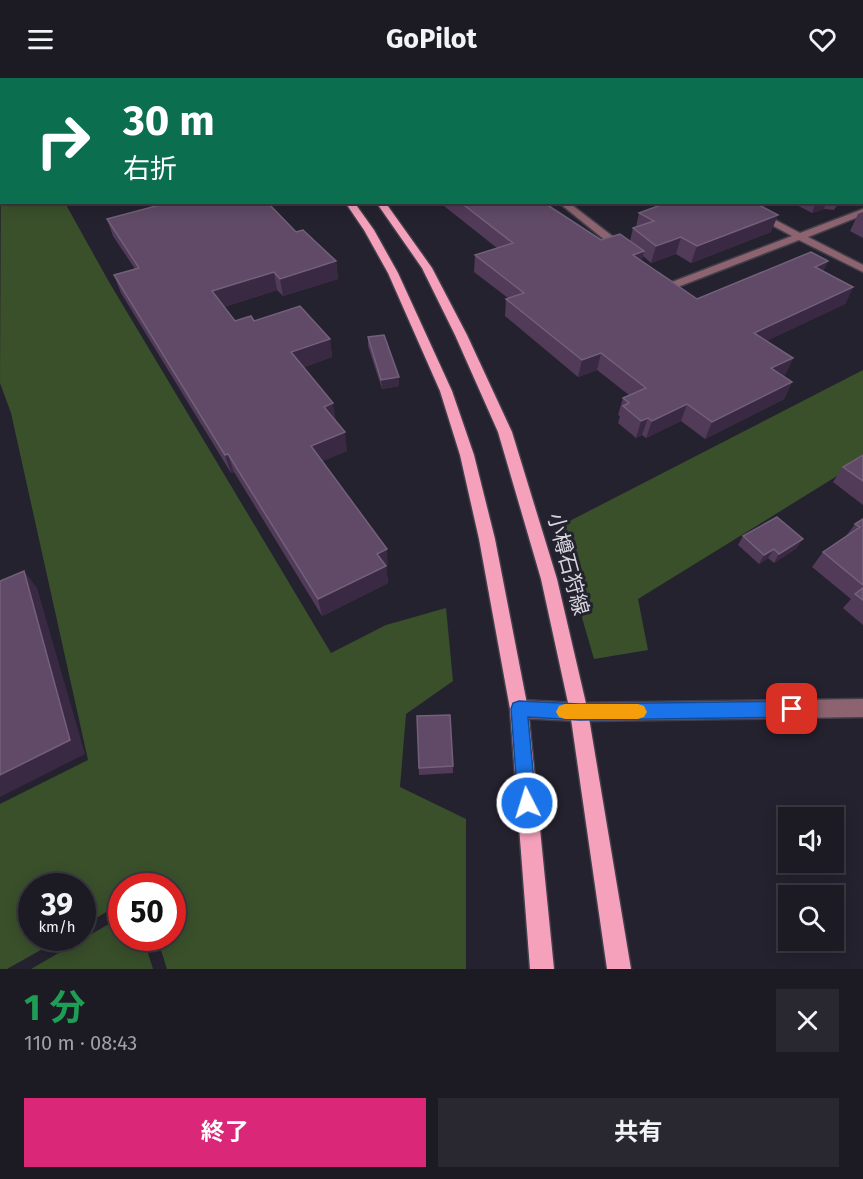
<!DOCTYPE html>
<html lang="ja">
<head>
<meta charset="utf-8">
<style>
	body { margin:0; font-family:"Fira Sans","Noto Sans JP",sans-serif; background:#292730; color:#f1f3f6; height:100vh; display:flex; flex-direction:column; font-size:22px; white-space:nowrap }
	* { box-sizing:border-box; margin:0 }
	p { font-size:20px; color:#a0a1a6 }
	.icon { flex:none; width:33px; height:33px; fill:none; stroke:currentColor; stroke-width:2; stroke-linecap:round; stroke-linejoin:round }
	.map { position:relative; height:891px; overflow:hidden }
	.side { display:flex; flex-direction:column; background:#1c1a23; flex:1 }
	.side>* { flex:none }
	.top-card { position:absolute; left:0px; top:0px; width:864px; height:126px; box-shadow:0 3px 15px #0003,0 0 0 2px #3a3841; background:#0b6e4f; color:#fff; overflow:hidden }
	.tools { position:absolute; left:778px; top:729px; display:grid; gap:12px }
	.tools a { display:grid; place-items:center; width:66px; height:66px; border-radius:0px; background:#1c1a23; box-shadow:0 3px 15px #0003,0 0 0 2px #3a3841; font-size:30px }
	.speed { position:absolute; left:18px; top:795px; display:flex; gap:12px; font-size:30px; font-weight:700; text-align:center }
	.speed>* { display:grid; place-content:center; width:78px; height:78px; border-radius:50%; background:#1c1a23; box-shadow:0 3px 15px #0003,0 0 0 2px #3a3841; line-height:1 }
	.speed small { font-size:15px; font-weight:400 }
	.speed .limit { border:9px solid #d22; background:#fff; color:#111 }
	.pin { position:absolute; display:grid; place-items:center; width:51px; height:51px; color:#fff; margin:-26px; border-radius:12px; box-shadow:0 3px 9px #0006 }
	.me { position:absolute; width:66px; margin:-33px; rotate:355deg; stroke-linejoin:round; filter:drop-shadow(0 0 4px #0008) }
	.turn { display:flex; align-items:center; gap:21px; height:126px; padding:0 24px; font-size:27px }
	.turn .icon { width:78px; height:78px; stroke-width:2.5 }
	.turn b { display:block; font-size:42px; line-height:51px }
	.round { display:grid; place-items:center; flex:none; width:63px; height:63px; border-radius:0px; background:#292730 }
	.overview { display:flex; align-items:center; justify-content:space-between; height:102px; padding:0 24px }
	h1 { font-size:36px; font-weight:700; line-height:45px; color:#1e9e55 }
	.cta { display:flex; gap:12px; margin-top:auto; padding:12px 24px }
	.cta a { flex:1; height:69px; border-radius:0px; background:#db2777; color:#fff; font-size:24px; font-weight:700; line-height:69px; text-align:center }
	.cta a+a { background:#292730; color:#f1f3f6 }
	header { display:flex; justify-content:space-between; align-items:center; height:78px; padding:0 24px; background:#1c1a23; font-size:27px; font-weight:700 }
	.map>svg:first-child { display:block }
	.green { fill:#384e2a }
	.forest { fill:#3a502b }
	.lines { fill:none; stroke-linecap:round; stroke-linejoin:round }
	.minor-casing { stroke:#413f4b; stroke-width:3 }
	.major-casing { stroke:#413f4b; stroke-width:3 }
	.minor { fill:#8c636f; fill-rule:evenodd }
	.major { fill:#f6a1bb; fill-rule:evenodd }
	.wall { fill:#523a59 }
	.shaded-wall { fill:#3a2942 }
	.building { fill:#604a67; stroke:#73607a; stroke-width:1.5 }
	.route { fill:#1a73e8; stroke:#114b97; stroke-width:1.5 }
	.slow { fill:#f59e0b }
	.labels { text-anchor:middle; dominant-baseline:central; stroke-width:6; stroke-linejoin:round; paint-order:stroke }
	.street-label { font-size:21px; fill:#d7d5de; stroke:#25222f }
</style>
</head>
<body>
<header><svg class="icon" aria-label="menu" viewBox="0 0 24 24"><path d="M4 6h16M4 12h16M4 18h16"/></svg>GoPilot<svg class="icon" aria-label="heart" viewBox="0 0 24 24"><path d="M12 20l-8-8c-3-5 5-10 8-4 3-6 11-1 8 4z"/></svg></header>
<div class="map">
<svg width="863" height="891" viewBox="0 0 863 891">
	<rect width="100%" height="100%" fill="#25222f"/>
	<polygon class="green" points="121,839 122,860 143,860 153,891 31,891"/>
	<g class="forest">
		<polygon points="1,85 2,124 65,125 109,204 331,575 386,547 446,530 453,603 406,636 400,709 466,741 466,891 167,891 157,860 172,860 172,808 122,808 121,825 83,848 82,808 32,808 32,860 62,860 7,891 0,891 0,726 88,682 11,335 0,305"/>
		<polygon points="863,292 863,382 638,521 648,572 594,581 556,450"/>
	</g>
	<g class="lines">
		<g class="minor-casing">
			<g id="minor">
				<polygon points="297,0 307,0 294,2"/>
				<polygon points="332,0 343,0 329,2"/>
				<polygon points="498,0 506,0 507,2 499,2"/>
				<polygon points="777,0 787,0 775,2"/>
				<polygon points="830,0 838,0 840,2 831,2"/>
				<rect x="862" y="8" width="1" height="4"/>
				<polygon points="0,66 2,66 0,71"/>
				<rect x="862" y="66" width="1" height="4"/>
				<polygon points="558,124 568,124 629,171 629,175 621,175"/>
				<polygon points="729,124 741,124 800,155 863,131 863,137 808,159 863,187 863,194 799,162 675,210 667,210 654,200 654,196 658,195 672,204 792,158"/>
				<polygon points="863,621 863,639 579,643 519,640 512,637 510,631 512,625 519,622 579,625"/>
			</g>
		</g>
		<g class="major-casing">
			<g id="major">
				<polygon points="213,0 220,0 221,2 214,2"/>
				<polygon points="242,0 249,0 250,2 243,2"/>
				<polygon points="345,124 354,124 374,152 398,195 452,313 474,377 495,461 528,631 554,891 530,891 510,631 479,461 460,377 440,313 388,195 364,152"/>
				<polygon points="376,124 385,124 432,190 467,257 512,354 557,501 588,634 631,891 607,891 570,634 541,501 498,354 455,257 422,190"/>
			</g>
		</g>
		<use href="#minor" class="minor"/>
		<use href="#major" class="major"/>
	</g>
	<g class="wall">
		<polygon points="537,0 606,0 609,1 688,2 540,2"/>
		<polygon points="698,0 754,0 747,2 702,2"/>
		<polygon points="439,124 543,124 601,162 630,163 633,150 636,149 639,135 771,154 691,185 676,176 651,185 643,178 641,183 697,221 828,183 823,193 853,209 845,226 766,263 793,280 785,297 782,298 792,304 784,321 705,361 681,343 646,360 642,357 636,360 618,345 620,338 618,337 623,320 629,317 597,292 578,299 505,238 506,221 508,220 474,194 475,177 497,170"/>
		<polygon points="791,124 839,124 834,132 824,131 812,135"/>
		<polygon points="863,134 863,160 850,153 858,136"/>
		<polygon points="107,141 296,154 336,183 338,201 283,218 277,212 224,229 235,243 254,243 330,261 332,279 304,289 336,343 347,373 322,383 388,488 386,489 388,505 322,538 234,394 231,395 121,215 114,197 135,191 113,158"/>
		<polygon points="368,259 399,299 399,308 382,311 368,268"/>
		<polygon points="863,377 863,427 833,404 843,389"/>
		<polygon points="863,441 863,547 843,530 851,521 812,489 823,474 846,458 855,446"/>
		<polygon points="743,458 797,470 774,485 768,480 759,486 738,467"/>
		<polygon points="417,638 453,688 453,695 419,697"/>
	</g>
	<g class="shaded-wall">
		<polygon points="721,0 754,0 747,2 720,2"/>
		<polygon points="816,124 826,124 824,131 812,135"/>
		<polygon points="778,137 771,154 691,185 697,168"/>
		<polygon points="681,159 676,176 651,185 656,168"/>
		<polygon points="644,173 640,190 633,177"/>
		<polygon points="336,183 338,201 283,218 280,201"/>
		<polygon points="828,183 820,200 815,189"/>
		<polygon points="274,194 277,212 217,231 212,213"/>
		<polygon points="853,209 845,226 747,272 754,255"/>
		<polygon points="330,261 332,279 295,293 291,274"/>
		<polygon points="601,275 597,292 578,299 582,282"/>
		<polygon points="793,280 785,297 763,307 771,290"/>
		<polygon points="399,299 399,308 382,311 381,302"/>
		<polygon points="792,304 784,321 705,361 712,344"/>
		<polygon points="333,325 336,343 324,329"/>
		<polygon points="687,326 681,343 646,360 652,343"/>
		<polygon points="648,340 642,357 636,360 641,343"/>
		<polygon points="345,354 347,373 314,387 311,368"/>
		<polygon points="228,376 234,394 231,395 225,377"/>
		<polygon points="803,461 797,470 774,485 779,476"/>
		<polygon points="387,471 388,488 386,489 388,505 322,538 318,521 377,476"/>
		<polygon points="774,471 768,480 759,486 764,477"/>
		<polygon points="24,493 37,510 85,676 0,719 0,697"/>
	</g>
	<g class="building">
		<polygon points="41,0 88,0 90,2 43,2"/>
		<polygon points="447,0 466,0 469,2 440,2"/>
		<polygon points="561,0 606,0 609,1 614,0 684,0 688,2 564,2"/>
		<polygon points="862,72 863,72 862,100"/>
		<polygon points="171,124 267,124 296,154 303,152 336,183 280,201 274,194 212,213 235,243 251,238 254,243 300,228 330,261 291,274 333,325 324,329 345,354 311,368 387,471 377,476 386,488 318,521 228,376 225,377 114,197 139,190 107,141"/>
		<polygon points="460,124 543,124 601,162 620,156 644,173 633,177 697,221 811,174 828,183 815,189 853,209 754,255 793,280 771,290 792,304 712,344 687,326 652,343 648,340 641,343 623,328 629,325 623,320 646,310 601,275 582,282 506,221 524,215 475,177 513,165"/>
		<polygon points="669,124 753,124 778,137 697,168 681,159 656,168 633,150 654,143 639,135"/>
		<polygon points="384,257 399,299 381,302 368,259"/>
		<polygon points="863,377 863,403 843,389"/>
		<polygon points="777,439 803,461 779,476 774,471 764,477 743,458"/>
		<polygon points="863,441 863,507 823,474 860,449 855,446"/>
		<polygon points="24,493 70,662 0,697 0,503"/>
		<polygon points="863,510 863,522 855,516"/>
		<polygon points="450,637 453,688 419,690 417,638"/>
	</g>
	<polygon class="route" points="519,623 579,626 792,623 798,626 800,631 798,637 792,639 579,642 528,639 536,725 534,732 527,734 521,732 518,725 511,631 513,625"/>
	<polygon class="slow" points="565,626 638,626 644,628 647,634 644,639 638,641 565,641 559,639 556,634 559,628"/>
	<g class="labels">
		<g class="street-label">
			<text transform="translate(568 486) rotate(75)">小樽石狩線</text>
		</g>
	</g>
</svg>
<div class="tools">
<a><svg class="icon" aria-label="sound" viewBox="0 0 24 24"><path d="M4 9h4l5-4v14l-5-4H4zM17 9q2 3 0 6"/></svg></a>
<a><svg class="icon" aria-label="search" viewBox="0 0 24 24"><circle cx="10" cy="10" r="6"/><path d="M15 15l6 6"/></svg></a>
</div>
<div class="speed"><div>39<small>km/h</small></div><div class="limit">50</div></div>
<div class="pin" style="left:792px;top:631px;background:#d93025"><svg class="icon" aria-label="arrive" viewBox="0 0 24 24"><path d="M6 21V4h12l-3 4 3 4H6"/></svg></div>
<svg class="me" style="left:527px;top:725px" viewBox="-20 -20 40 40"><circle r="17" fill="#1a73e8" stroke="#fff" stroke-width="3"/><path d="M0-11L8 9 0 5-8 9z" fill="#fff"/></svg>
<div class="top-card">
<div class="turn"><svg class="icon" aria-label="right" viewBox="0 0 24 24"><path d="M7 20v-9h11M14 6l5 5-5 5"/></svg><div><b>30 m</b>右折</div></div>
</div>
</div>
<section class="side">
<div class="overview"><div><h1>1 分</h1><p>110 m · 08:43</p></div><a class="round"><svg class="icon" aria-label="close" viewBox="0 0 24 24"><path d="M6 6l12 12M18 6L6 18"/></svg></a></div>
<div class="cta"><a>終了</a><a>共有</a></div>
</section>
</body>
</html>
